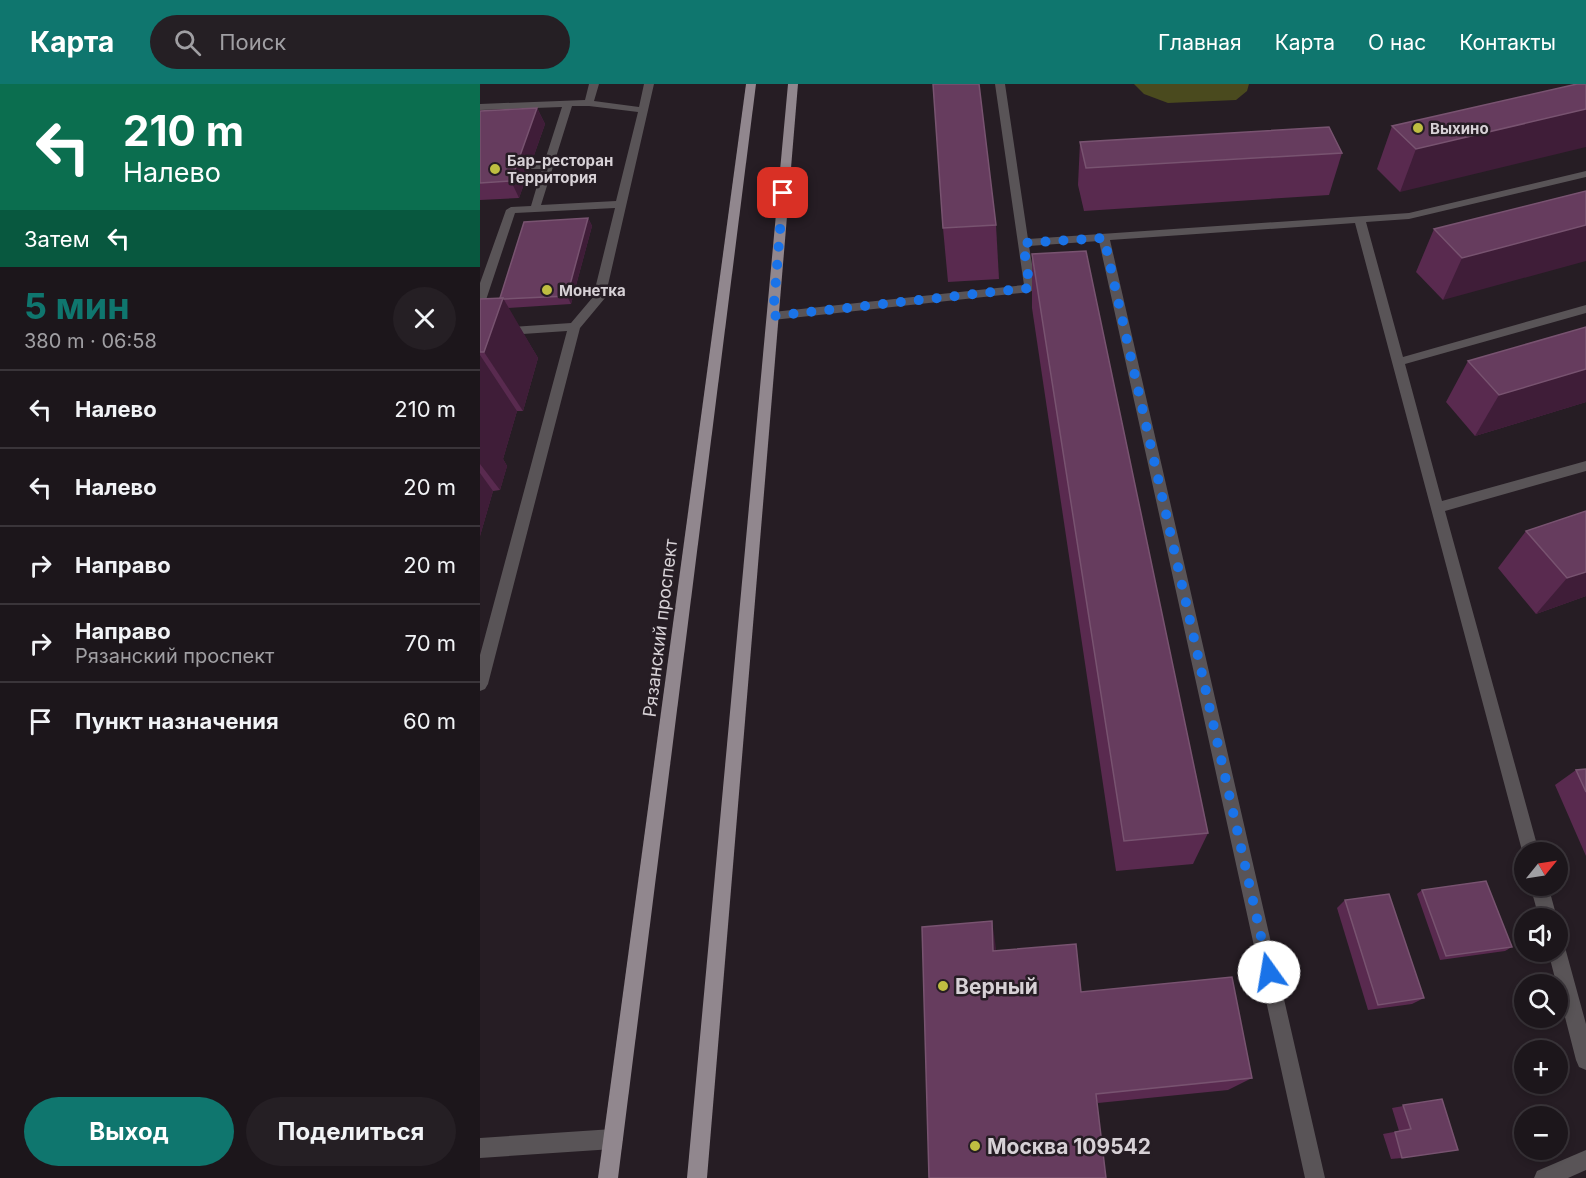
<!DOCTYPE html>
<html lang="ru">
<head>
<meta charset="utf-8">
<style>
	body { margin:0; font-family:Inter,sans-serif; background:#251f24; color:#f1f3f6; height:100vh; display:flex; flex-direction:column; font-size:22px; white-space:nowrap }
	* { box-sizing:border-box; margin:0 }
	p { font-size:20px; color:#a09fa3 }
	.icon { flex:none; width:33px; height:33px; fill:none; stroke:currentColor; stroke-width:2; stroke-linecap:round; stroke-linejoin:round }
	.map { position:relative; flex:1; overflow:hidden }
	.sheet { display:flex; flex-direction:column; background:#1c161b; width:480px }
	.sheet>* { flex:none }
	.hud { background:#0b6e4f; color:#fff; overflow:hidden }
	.needle { width:39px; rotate:60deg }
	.tools { position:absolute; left:1034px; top:758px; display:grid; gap:12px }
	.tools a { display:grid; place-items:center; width:54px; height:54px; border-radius:50%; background:#1c161b; box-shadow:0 3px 9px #0003,0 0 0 2px #3a353a; font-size:30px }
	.pin { position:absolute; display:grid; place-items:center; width:51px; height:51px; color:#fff; margin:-26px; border-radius:12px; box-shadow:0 3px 9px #0006 }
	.me { position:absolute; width:66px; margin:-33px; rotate:347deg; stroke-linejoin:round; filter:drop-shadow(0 0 4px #0008) }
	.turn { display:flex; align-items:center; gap:21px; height:126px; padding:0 24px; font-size:27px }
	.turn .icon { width:78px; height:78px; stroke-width:2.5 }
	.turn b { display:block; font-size:42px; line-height:51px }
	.then { display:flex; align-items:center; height:57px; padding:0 24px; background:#0003; gap:12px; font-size:22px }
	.round { display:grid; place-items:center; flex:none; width:63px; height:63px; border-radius:32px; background:#251f24 }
	.overview { display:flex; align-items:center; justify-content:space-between; height:102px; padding:0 24px }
	h1 { font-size:36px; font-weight:700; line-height:45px; color:#0f766e }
	.button { display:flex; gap:12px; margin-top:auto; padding:12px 24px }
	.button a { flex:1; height:69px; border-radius:36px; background:#0f766e; color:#fff; font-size:24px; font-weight:700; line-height:69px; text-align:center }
	.button a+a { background:#251f24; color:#f1f3f6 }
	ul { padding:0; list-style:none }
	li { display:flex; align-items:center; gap:18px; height:78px; padding:0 24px; border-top:2px solid #3a353a }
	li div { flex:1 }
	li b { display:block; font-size:22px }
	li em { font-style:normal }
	header { display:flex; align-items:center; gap:36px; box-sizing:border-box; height:84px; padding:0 30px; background:#0f766e; color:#fff }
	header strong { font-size:28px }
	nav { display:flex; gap:33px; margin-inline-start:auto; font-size:21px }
	.search { width:420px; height:54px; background:#251f24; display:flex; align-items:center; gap:15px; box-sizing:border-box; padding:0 21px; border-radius:33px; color:#a09fa3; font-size:22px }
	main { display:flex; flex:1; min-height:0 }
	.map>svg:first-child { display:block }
	.green { fill:#4a4a1e }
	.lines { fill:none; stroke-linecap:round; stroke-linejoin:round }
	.lane { fill:#595457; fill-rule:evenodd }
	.primary { fill:#91878e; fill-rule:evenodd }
	.wall { fill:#592a4f }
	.shaded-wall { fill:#3f1d38 }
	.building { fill:#663c5e; stroke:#785370; stroke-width:1.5 }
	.route { stroke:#1a73e8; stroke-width:10; stroke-dasharray:0 18 }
	.poi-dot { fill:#bfbe41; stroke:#261d24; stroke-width:2 }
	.labels { text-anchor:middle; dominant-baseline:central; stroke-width:5; stroke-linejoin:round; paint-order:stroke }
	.far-poi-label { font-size:15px; font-weight:bold; fill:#d7d1d6; stroke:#261d24; text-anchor:start }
	.street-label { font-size:18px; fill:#d7d1d6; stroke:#261d24 }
	.near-poi-label { font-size:21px; font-weight:bold; fill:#d7d1d6; stroke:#261d24; text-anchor:start }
</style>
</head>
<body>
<header>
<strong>Карта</strong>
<div class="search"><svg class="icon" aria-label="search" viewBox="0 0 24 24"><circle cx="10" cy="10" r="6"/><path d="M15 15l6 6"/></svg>Поиск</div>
<nav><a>Главная</a><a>Карта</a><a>О нас</a><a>Контакты</a></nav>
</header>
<main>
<section class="sheet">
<div class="hud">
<div class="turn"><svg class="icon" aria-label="left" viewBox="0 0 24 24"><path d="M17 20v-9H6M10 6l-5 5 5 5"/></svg><div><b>210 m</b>Налево</div></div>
<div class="then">Затем<svg class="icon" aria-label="left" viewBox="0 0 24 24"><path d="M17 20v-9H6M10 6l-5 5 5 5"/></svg></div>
</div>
<div class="overview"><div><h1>5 мин</h1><p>380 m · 06:58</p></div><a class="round"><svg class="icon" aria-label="close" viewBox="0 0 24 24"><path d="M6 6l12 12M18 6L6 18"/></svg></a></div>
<ul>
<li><svg class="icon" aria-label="left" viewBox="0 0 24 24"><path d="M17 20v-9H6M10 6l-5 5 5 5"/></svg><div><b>Налево</b></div><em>210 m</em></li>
<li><svg class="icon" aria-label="left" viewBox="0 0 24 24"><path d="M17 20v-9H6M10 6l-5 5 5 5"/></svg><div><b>Налево</b></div><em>20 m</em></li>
<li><svg class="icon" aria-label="right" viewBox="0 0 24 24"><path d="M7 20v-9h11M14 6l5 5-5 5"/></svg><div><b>Направо</b></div><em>20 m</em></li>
<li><svg class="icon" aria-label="right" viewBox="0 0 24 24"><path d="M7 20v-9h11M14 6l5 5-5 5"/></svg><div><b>Направо</b><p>Рязанский проспект</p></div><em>70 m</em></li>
<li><svg class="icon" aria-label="arrive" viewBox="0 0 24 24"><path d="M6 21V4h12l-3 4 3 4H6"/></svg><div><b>Пункт назначения</b></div><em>60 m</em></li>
</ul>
<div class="button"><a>Выход</a><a>Поделиться</a></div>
</section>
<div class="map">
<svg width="1106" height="1094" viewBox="0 0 1106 1094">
	<rect width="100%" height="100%" fill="#261d24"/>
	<polygon class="green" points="654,0 769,0 767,7 756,16 688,19 664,10"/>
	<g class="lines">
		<g class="lane">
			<path d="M 109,0 L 119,0 L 114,17 L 159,23 L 164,0 L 174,0 L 125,214 L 100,244 L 8,600 L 5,605 L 0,607 L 0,571 L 87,247 L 0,253 L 0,245 L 91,239 L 113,213 L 135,124 L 35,129 L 6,216 L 0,220 L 0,199 L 26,126 L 31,123 L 51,122 L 62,85 L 51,85 L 46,82 L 51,79 L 64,79 L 82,23 L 0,26 L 0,20 L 105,16 ZM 92,22 L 109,22 L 158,28 L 136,117 L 61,121 Z"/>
			<polygon points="515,0 525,0 548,155 929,129 1106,87 1106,93 929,135 886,138 923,273 1106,221 1106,229 925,280 962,417 1106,377 1106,387 965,427 1059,768 1044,768 1044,774 875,139 630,156 845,1094 825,1094 619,157 549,162 556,204 550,208 293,236 287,232 293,228 544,201"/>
			<polygon points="1050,801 1068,801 1077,834 1059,834"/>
			<polygon points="1077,858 1083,861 1086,867 1106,940 1106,986 1099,983 1096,976 1068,867 1077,867"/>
			<polygon points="133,1045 140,1048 143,1055 140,1062 133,1065 0,1074 0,1054"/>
			<polygon points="1106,1066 1106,1086 1088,1094 1054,1094 1057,1087"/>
		</g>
		<g class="primary">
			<polygon points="266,0 276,0 138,1094 118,1094"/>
			<polygon points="308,0 318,0 227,1094 207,1094"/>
		</g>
	</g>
	<g class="wall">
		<polygon points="1097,0 920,108 897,85 912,42"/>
		<polygon points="57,24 65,40 39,114 0,116 0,27"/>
		<polygon points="600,58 862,69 849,111 604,127 598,101"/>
		<polygon points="1106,107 963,216 936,188 954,145"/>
		<polygon points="108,134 112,142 91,220 28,224 58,274 43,327 37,327 23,375 27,382 20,406 13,407 0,452 0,215 20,214"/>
		<polygon points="516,141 519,195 468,198 463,144"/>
		<polygon points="552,170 728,749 713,780 636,787 552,224"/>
		<polygon points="1106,243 1106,318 995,352 966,318 988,277"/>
		<polygon points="1046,447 1106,512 1056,530 1018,484"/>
		<polygon points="1106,685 1106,772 1075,701 1096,686"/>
		<polygon points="942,806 1032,863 1025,867 960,876 937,810"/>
		<polygon points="865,816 944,914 932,920 888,926 857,824"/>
		<polygon points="516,867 601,908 772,994 748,1006 618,1019"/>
		<polygon points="962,1015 922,1074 911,1075 903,1050 919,1047 912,1024"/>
	</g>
	<g class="shaded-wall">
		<polygon points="57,24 65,40 39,114 31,97"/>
		<polygon points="1106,25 1106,63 920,108 936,65"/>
		<polygon points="108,134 112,142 91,220 87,212"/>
		<polygon points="1106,141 1106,177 963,216 982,174"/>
		<polygon points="23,214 58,274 43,327 4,268"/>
		<polygon points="0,271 37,327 23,375 27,382 20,406 0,380"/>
		<polygon points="1106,285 1106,318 995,352 1019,311"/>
		<polygon points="0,389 13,407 0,452"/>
		<polygon points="1106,488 1106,512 1056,530 1087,494"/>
		<polygon points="512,837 516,864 517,892 513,867"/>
	</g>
	<g class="building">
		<polygon points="453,0 499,0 516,141 463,144"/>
		<polygon points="1097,0 1106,0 1106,25 936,65 912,42"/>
		<polygon points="57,24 31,97 0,99 0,27"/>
		<polygon points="849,43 862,69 606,84 600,58"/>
		<polygon points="1106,107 1106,141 982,174 954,145"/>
		<polygon points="108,134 87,212 24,215 23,214 20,214 44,138"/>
		<polygon points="606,167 728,749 644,757 552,170"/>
		<polygon points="23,214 4,268 0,268 0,215"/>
		<polygon points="1106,243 1106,285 1019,311 988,277"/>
		<polygon points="1106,427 1106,488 1087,494 1046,447"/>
		<polygon points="1106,685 1106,708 1096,686"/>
		<polygon points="1006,797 1032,863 966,872 942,806"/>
		<polygon points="909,810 944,914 898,921 865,816"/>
		<polygon points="512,837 513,867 596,860 601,908 752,893 772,994 616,1010 626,1094 449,1094 442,843"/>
		<polygon points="962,1015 978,1066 922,1074 915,1048 931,1045 923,1021"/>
	</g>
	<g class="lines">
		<polyline class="route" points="303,109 293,232 550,204 543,159 624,154 789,888"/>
	</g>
	<g class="poi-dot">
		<circle cx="938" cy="44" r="6"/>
		<circle cx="15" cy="85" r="6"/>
		<circle cx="67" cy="206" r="6"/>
		<circle cx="463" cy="902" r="6"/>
		<circle cx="495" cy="1062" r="6"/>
	</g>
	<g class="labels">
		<g class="far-poi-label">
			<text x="950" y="44">Выхино</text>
			<text x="27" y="76">Бар-ресторан<tspan x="27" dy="17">Территория</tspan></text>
			<text x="79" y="206">Монетка</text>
		</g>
		<g class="street-label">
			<text transform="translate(180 544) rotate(-83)">Рязанский проспект</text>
		</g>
		<g class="near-poi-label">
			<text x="475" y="902">Верный</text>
			<text x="507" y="1062">Москва 109542</text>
		</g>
	</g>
</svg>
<div class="tools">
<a><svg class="needle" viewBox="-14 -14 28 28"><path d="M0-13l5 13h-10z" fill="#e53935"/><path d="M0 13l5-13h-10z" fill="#a09fa3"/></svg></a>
<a><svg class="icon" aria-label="sound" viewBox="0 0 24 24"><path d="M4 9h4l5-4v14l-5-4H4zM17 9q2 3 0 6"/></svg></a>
<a><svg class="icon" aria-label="search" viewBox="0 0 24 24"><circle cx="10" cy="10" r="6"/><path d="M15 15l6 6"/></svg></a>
<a>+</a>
<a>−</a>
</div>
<div class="pin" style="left:303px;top:109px;background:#d93025"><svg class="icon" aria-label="arrive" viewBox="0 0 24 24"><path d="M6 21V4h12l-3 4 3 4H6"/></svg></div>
<svg class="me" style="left:789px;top:888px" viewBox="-20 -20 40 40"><circle r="19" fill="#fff"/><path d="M0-13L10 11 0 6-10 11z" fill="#1a73e8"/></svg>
</div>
</main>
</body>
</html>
